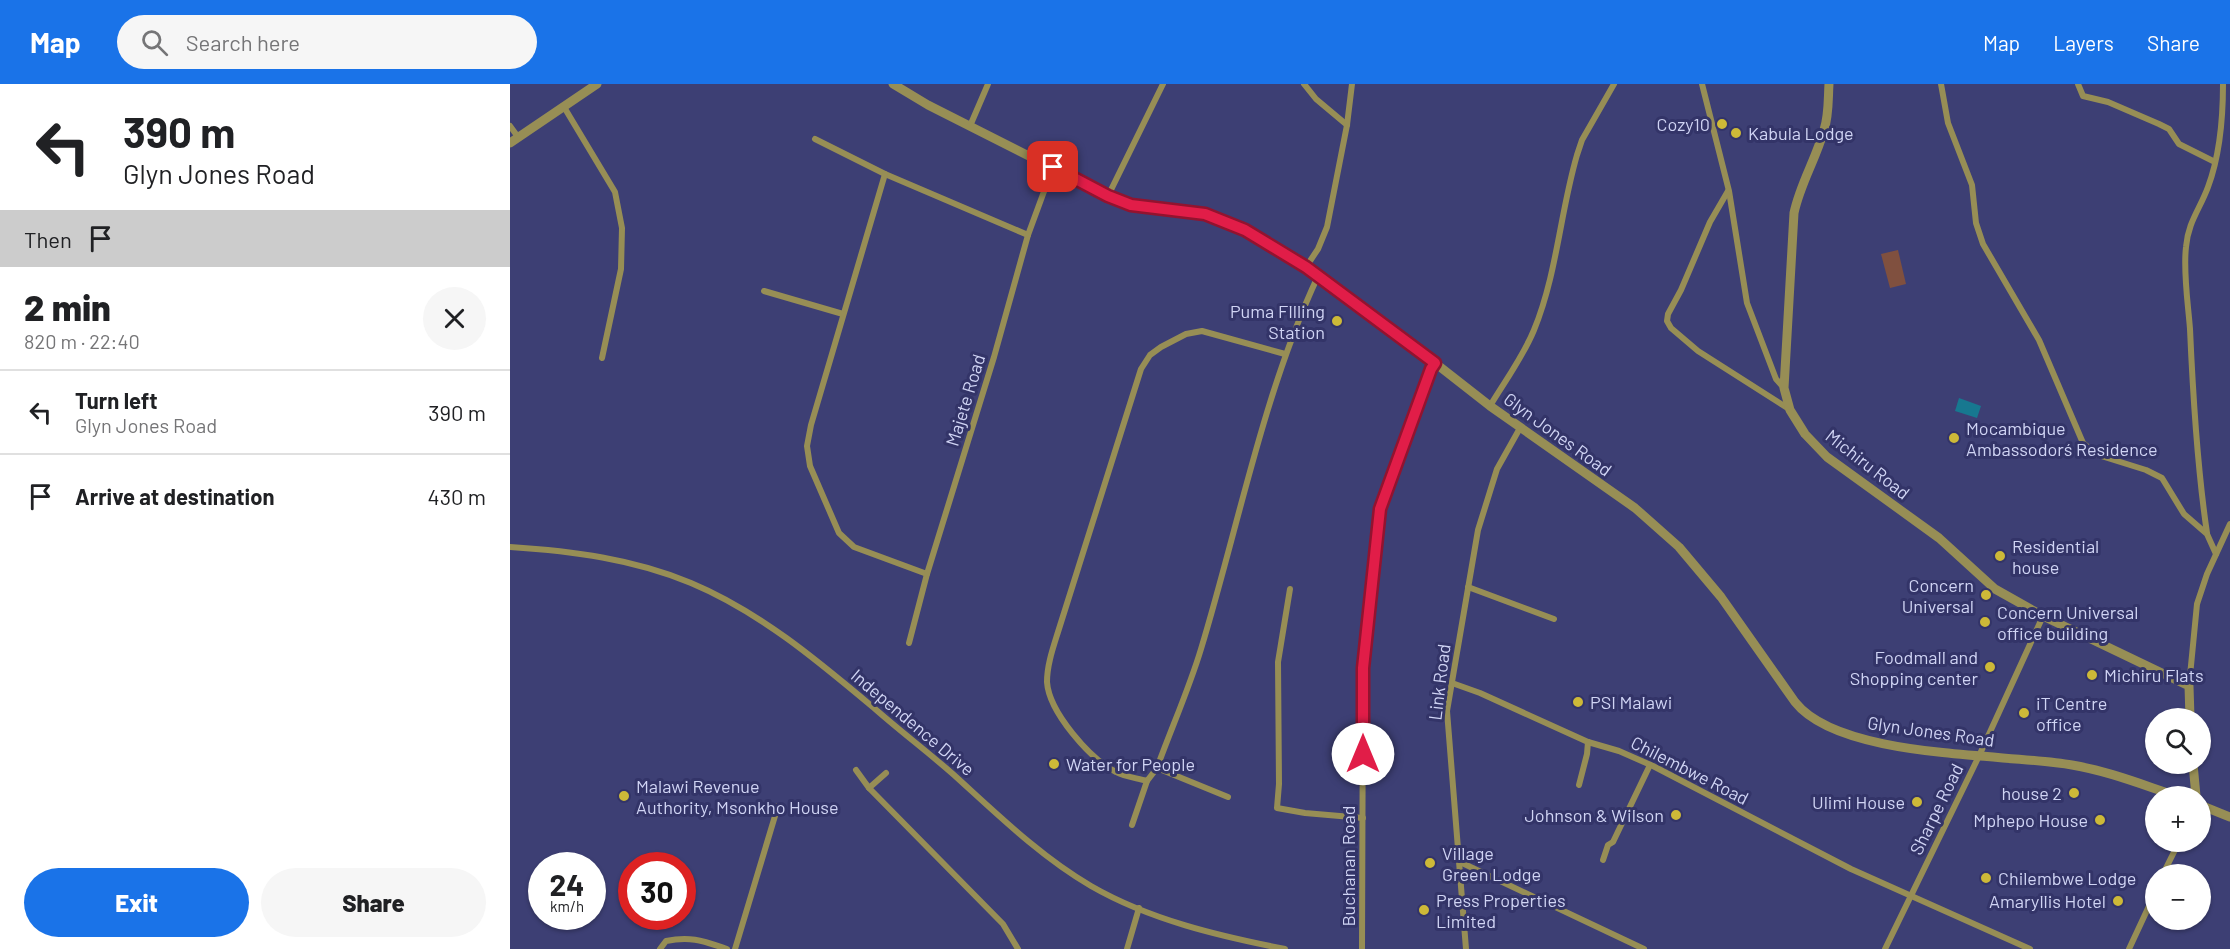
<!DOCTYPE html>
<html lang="en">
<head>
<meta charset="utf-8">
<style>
	body { margin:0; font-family:Barlow,sans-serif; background:#f6f6f6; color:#202124; height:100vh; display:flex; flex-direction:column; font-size:22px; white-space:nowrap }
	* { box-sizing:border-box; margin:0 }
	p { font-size:20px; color:#757577 }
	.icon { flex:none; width:33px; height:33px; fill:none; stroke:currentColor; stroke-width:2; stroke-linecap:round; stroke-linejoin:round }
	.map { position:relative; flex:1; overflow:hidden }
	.side { display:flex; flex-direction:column; background:#fff; width:510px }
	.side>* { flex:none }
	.guide { background:#fff; color:#202124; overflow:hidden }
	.controls { position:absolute; left:1635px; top:624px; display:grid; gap:12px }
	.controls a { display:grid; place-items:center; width:66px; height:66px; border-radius:50%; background:#fff; box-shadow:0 2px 4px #0004; font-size:30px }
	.speed { position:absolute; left:18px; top:768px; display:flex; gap:12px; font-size:30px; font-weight:700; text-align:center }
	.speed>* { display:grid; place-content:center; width:78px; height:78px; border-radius:50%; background:#fff; box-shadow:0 2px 4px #0004; line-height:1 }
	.speed small { font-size:15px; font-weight:400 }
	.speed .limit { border:9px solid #d22; background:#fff; color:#111 }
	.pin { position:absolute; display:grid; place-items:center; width:51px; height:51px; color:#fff; margin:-26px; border-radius:12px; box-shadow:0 3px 9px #0006 }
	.me { position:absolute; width:66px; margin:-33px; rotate:0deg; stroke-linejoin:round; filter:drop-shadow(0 0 4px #0008) }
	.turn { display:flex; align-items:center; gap:21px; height:126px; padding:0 24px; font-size:27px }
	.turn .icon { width:78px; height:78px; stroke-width:2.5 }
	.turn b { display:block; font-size:42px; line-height:51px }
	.then { display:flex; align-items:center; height:57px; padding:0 24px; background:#0003; gap:12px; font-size:22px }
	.round { display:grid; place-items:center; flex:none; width:63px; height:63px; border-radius:32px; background:#f6f6f6 }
	.headline { display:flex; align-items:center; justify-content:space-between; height:102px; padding:0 24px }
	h1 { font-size:36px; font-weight:800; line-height:45px }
	.button { display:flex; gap:12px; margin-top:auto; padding:12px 24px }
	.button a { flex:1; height:69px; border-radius:36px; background:#1a73e8; color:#fff; font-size:24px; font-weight:800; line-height:69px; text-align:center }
	.button a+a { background:#f6f6f6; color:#202124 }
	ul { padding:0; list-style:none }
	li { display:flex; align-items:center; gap:18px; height:84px; padding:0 24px; border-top:2px solid #e0e0e0 }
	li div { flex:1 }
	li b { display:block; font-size:22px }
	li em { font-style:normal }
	header { display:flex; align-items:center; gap:36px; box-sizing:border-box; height:84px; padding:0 30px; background:#1a73e8; color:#fff }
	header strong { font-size:28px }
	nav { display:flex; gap:33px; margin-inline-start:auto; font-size:21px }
	.search { width:420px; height:54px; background:#f6f6f6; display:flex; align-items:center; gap:15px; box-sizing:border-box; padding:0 21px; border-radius:33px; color:#757577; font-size:22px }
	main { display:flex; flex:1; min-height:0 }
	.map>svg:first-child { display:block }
	.green { fill:#80503f }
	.water { fill:#177890 }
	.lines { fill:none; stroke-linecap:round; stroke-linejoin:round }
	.minor { stroke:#978e55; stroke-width:6 }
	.tertiary { stroke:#978e55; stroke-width:9 }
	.route-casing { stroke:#92132f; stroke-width:15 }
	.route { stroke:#e11d48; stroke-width:10 }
	.poi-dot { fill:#cdb938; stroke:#333468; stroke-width:2 }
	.labels { text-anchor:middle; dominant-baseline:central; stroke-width:6; stroke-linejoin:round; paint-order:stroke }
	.poi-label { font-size:18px; fill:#d0d4f4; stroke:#333468; text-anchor:start }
	.street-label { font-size:18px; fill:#d0d4f4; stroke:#333468 }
</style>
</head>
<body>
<header>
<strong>Map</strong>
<div class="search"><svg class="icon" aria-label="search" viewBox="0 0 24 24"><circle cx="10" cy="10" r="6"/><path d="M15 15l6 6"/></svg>Search here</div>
<nav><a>Map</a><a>Layers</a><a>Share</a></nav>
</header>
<main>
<section class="side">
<div class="guide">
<div class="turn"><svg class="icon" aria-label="left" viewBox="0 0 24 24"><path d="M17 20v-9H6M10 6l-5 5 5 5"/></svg><div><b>390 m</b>Glyn Jones Road</div></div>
<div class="then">Then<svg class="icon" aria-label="arrive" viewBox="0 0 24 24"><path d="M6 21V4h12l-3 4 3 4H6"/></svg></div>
</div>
<div class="headline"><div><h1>2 min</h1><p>820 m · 22:40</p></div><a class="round"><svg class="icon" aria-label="close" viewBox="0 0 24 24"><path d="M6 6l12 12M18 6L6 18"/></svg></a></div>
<ul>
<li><svg class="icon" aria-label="left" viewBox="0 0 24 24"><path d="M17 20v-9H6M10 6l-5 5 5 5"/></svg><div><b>Turn left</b><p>Glyn Jones Road</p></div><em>390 m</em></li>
<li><svg class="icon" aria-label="arrive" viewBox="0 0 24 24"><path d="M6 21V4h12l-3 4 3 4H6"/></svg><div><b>Arrive at destination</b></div><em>430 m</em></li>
</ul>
<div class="button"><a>Exit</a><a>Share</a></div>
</section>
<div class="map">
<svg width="1720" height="865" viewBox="0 0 1720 865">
	<rect width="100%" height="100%" fill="#3d3f74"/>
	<polygon class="green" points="1388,166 1396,200 1380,204 1371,170"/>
	<polygon class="water" points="1449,314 1471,322 1467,334 1445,327"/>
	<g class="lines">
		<g class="minor">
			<polyline points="794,0 806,15 837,41"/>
			<polyline points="1192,0 1219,107 1237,219 1266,295 1274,304"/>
			<polyline points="1431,0 1438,39 1462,101 1466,139 1473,160 1529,256 1573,359 1588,371 1636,386 1652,394 1674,430 1697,450 1706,470"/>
			<polyline points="1568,0 1573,12 1598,18 1649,40 1659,45 1669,60 1705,78"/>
			<polyline points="54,23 105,108 112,144 111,185 92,274"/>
			<polyline points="0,42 8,53"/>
			<polyline points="460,42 478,0"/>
			<polyline points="305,55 375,90 518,151"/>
			<polyline points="375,90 301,341 297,362 300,382 329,449 344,463 417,490"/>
			<polyline points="1218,107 1200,138 1171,206 1158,230 1157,237 1161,244 1188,267 1279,325"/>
			<polyline points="598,112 653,0"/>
			<polyline points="796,183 808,165 817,143 837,41 842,0"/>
			<polyline points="254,207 333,230"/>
			<path d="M 775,270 L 692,247 L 676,250 L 651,263 L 640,271 L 631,285 L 548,548 C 543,564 537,581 537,598 C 539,628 580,675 606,688 C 615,693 627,694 637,697 L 647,684 C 661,645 679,605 691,565 C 729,440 753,310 808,192"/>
			<path d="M 980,322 C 995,297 1013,273 1024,246 C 1047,190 1050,129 1067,71 L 1072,56 L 1104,0"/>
			<path d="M 1697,449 C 1687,382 1683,313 1680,245 C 1678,219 1673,188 1676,163 C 1678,138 1690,125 1698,103 C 1710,71 1713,34 1713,0"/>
			<path d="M 0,463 C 62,467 124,475 181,499 C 250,528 308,577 364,624 C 390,647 418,668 444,691 C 487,730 531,773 581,802 C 640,836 709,852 775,865"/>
			<polyline points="958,503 1044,535"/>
			<polyline points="780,505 768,578 769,700 767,724 795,729 853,734"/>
			<polyline points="399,559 417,490 484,273 518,151 543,83"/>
			<polyline points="942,599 970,609 1078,658 1109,667 1143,682 1341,785 1520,865"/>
			<polyline points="1679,602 1687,520 1697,490 1720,440"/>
			<polyline points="647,684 718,713"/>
			<polyline points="346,686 359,704 376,689"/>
			<polyline points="1069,701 1077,670 1078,658"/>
			<polyline points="359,704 493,840 508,865"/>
			<polyline points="622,741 637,697"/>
			<polyline points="1093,776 1098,761 1103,758 1140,681"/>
			<polyline points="950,778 1134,865"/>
			<polyline points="1653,790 1669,758"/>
			<path d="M 150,865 L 156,857 C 181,852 193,857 217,865"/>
			<polyline points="225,865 268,722"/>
			<polyline points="617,865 629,824"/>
			<polyline points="852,865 853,584 864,473 870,425 921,285 925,279"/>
			<polyline points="956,865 937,627 968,446 987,385 1010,344"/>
			<polyline points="1375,865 1469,672 1533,532"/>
			<polyline points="1619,865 1646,807"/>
		</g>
		<g class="tertiary">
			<path d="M 383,0 L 418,21 L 598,112 L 621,121 L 695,130 L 719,138 L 796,183 L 865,232 L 980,322 L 1125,424 L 1169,463 L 1211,513 L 1285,618 C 1330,675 1492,669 1562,681 C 1598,687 1633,701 1667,712"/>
			<path d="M 1319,0 C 1318,15 1319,31 1314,46 C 1306,75 1290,100 1284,129 L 1274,304 L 1280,326 L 1295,350 L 1317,373 L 1429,454 L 1485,505 L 1533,532 L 1679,602 L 1680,634"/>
			<polyline points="0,59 87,0"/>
			<polyline points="1683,680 1686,712"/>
			<polyline points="1690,721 1720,733"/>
		</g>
	</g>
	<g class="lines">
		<g class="route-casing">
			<polyline id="route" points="543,83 598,112 621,121 695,130 735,146 796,183 925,279 921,285 870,425 853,584 853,670"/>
		</g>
		<use href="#route" class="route"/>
	</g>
	<g class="poi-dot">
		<circle cx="1212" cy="40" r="6"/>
		<circle cx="1226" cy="49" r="6"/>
		<circle cx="827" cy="237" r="6"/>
		<circle cx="1444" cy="354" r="6"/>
		<circle cx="1490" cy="472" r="6"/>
		<circle cx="1476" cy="511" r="6"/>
		<circle cx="1475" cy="538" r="6"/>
		<circle cx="1480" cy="583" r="6"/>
		<circle cx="1582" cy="591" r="6"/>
		<circle cx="1068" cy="618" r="6"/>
		<circle cx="1514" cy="629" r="6"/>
		<circle cx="544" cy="680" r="6"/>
		<circle cx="1564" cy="709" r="6"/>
		<circle cx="114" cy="712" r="6"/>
		<circle cx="1407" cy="718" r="6"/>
		<circle cx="1166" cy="731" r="6"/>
		<circle cx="1590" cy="736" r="6"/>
		<circle cx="920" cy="779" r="6"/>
		<circle cx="1476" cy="794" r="6"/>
		<circle cx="1608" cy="817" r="6"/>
		<circle cx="914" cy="826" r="6"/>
	</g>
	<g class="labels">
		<g class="poi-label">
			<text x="1200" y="40" text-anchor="end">Cozy10</text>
			<text x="1238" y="49">Kabula Lodge</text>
			<text x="815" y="227" text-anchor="end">Puma FIlling<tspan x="815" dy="21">Station</tspan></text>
			<text x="1456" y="344">Mocambique<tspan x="1456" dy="21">Ambassodorś Residence</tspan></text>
			<text x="1502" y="462">Residential<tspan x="1502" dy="21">house</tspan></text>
			<text x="1464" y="501" text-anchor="end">Concern<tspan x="1464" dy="21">Universal</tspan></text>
			<text x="1487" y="528">Concern Universal<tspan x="1487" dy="21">office building</tspan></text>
			<text x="1468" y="573" text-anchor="end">Foodmall and<tspan x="1468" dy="21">Shopping center</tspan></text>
			<text x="1594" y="591">Michiru Flats</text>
			<text x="1080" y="618">PSI Malawi</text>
			<text x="1526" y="619">iT Centre<tspan x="1526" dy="21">office</tspan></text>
			<text x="556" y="680">Water for People</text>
			<text x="126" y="702">Malawi Revenue<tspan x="126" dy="21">Authority, Msonkho House</tspan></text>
			<text x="1552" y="709" text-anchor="end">house 2</text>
			<text x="1395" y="718" text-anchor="end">Ulimi House</text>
			<text x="1154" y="731" text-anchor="end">Johnson &amp; Wilson</text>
			<text x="1578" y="736" text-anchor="end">Mphepo House</text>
			<text x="932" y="769">Village<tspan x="932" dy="21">Green Lodge</tspan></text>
			<text x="1488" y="794">Chilembwe Lodge</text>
			<text x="926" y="816">Press Properties<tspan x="926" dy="21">Limited</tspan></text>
			<text x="1596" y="817" text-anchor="end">Amaryllis Hotel</text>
		</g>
		<g class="street-label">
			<text transform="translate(455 316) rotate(-73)">Majete Road</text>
			<text transform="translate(1048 350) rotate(36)">Glyn Jones Road</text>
			<text transform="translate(1358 380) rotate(38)">Michiru Road</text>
			<text transform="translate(929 598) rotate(-83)">Link Road</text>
			<text transform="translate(403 638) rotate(40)">Independence Drive</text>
			<text transform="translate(1421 647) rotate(8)">Glyn Jones Road</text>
			<text transform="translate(1180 686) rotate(27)">Chilembwe Road</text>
			<text transform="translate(1426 725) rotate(-64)">Sharpe Road</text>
			<text transform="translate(838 782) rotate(-90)">Buchanan Road</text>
		</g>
	</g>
</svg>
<div class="controls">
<a><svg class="icon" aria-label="search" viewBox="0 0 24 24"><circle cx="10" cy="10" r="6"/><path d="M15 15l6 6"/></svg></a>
<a>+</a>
<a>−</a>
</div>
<div class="speed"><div>24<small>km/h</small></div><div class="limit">30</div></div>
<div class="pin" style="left:543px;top:83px;background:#d93025"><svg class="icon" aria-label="arrive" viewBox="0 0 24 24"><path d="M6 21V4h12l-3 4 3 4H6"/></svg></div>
<svg class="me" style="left:853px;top:670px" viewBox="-20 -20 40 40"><circle r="19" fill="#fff"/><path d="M0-13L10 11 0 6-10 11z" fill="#e11d48"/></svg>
</div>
</main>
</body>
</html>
